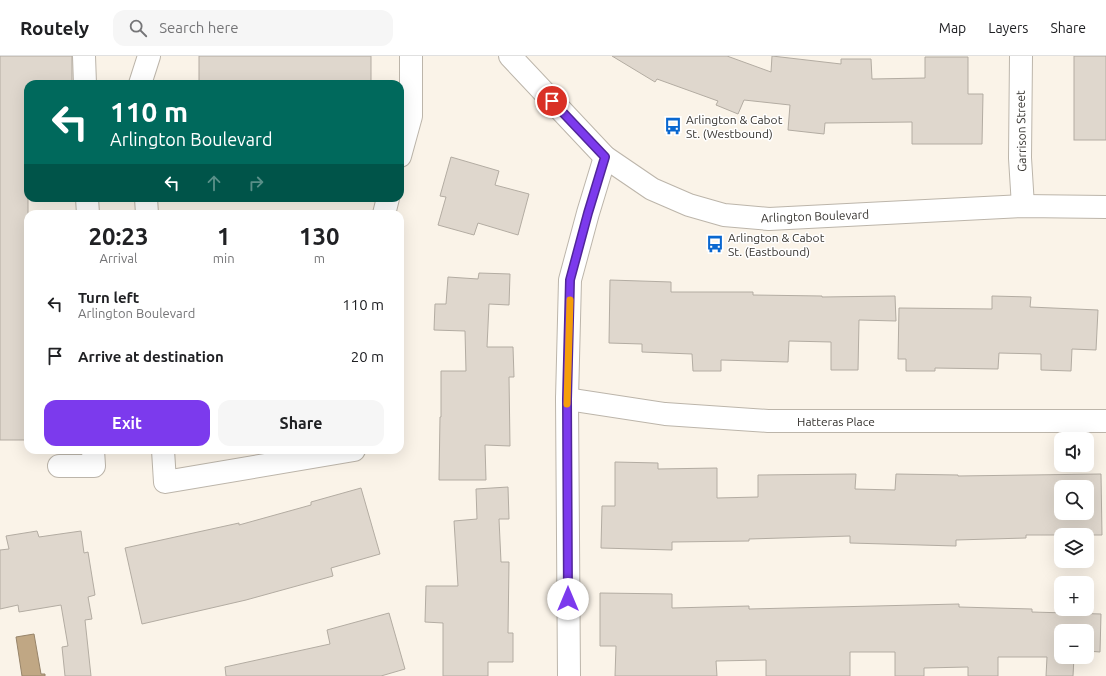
<!DOCTYPE html>
<html lang="en">
<head>
<meta charset="utf-8">
<style>
	body { margin:0; font-family:Ubuntu,sans-serif; background:#f6f6f6; color:#202124; height:100vh; display:flex; flex-direction:column; font-size:15px; white-space:nowrap }
	* { box-sizing:border-box; margin:0 }
	p { font-size:13px; color:#757577 }
	.icon { flex:none; width:22px; height:22px; fill:none; stroke:currentColor; stroke-width:2; stroke-linecap:round; stroke-linejoin:round }
	.map { position:relative; flex:1; overflow:hidden }
	.sheet { position:absolute; left:24px; top:154px; width:380px; height:244px; display:flex; flex-direction:column; background:#fff; border-radius:12px; box-shadow:0 4px 16px #0002 }
	.sheet>* { flex:none }
	.banner { position:absolute; left:24px; top:24px; width:380px; height:122px; border-radius:12px; box-shadow:0 4px 16px #0002; background:#00695c; color:#fff; overflow:hidden }
	.buttons { position:absolute; left:1054px; top:376px; display:grid; gap:8px }
	.buttons a { display:grid; place-items:center; width:40px; height:40px; border-radius:8px; background:#fff; box-shadow:0 4px 16px #0002; font-size:20px }
	.pin { position:absolute; display:grid; place-items:center; width:34px; height:34px; color:#fff; margin:-17px; border:2px solid #fff; border-radius:50%; box-shadow:0 1px 4px #0007 }
	.me { position:absolute; width:44px; margin:-22px; rotate:0deg; stroke-linejoin:round; filter:drop-shadow(0 0 3px #0008) }
	.turn { display:flex; align-items:center; gap:14px; height:84px; padding:0 20px; font-size:18px }
	.turn .icon { width:52px; height:52px; stroke-width:2.5 }
	.turn b { display:block; font-size:28px; line-height:34px }
	.lanes { display:flex; align-items:center; height:38px; padding:0 20px; background:#0003; justify-content:center; gap:20px; direction:ltr }
	.lanes .off { opacity:.35 }
	.eta { display:flex; justify-content:space-evenly; align-items:center; height:68px; text-align:center }
	.eta b { font-size:24px; font-weight:600; line-height:28px }
	.action { display:flex; gap:8px; margin-top:auto; padding:8px 20px }
	.action a { flex:1; height:46px; border-radius:12px; background:#7c3aed; color:#fff; font-size:16px; font-weight:600; line-height:46px; text-align:center }
	.action a+a { background:#f6f6f6; color:#202124 }
	ul { padding:0; list-style:none }
	li { display:flex; align-items:center; gap:12px; height:52px; padding:0 20px }
	li div { flex:1 }
	li b { display:block; font-size:15px }
	li em { font-style:normal }
	header { display:flex; align-items:center; gap:24px; box-sizing:border-box; height:56px; padding:0 20px; background:#fff; border-bottom:1px solid #e0e0e0 }
	header strong { font-size:19px }
	nav { display:flex; gap:22px; margin-inline-start:auto; font-size:14px }
	.search { width:280px; height:36px; background:#f6f6f6; display:flex; align-items:center; gap:10px; box-sizing:border-box; padding:0 14px; border-radius:12px; color:#757577; font-size:15px }
	.map>svg:first-child { display:block }
	.water { fill:#c0a784; stroke:#97846a }
	.building { fill:#dfd7cd; stroke:#b3aca2; fill-rule:evenodd }
	.lines { fill:none; stroke-linecap:round; stroke-linejoin:round }
	.minor-casing { stroke:#bcb5aa; stroke-width:24 }
	.minor { stroke:#fff; stroke-width:22 }
	.route-casing { stroke:#51269a; stroke-width:10 }
	.route { stroke:#7c3aed; stroke-width:7 }
	.slow { stroke:#f59e0b; stroke-width:7 }
	.labels { text-anchor:middle; dominant-baseline:central; stroke-width:3; stroke-linejoin:round; paint-order:stroke }
	.poi-label { font-size:12px; fill:#36332f; stroke:#fff; text-anchor:start }
	.street-label { font-size:12px; fill:#36332f; stroke:#fff }
</style>
</head>
<body>
<header>
<strong>Routely</strong>
<div class="search"><svg class="icon" aria-label="search" viewBox="0 0 24 24"><circle cx="10" cy="10" r="6"/><path d="M15 15l6 6"/></svg>Search here</div>
<nav><a>Map</a><a>Layers</a><a>Share</a></nav>
</header>
<div class="map">
<svg width="1106" height="620" viewBox="0 0 1106 620">
	<rect width="100%" height="100%" fill="#faf3e8"/>
	<polygon class="water" points="34,578 41,618 45,618 45,620 22,620 16,581"/>
	<g class="building">
		<polygon points="0,0 72,0 72,28 28,28 28,384 0,384"/>
		<rect x="199" y="0" width="172" height="28"/>
		<polygon points="612,0 727,0 771,16 772,0 841,8 841,3 871,3 872,23 925,22 925,1 968,1 968,38 983,38 982,88 912,88 912,66 825,67 824,78 788,74 790,49 744,44 738,58 716,49 718,45 657,23 655,26"/>
		<rect x="1074" y="0" width="32" height="84"/>
		<polygon points="451,101 499,115 495,129 529,138 518,179 478,167 474,179 438,169 446,141 440,140"/>
		<polygon points="479,217 510,218 509,249 489,248 487,291 513,291 514,321 509,321 510,390 485,389 486,424 439,424 440,361 441,361 441,315 466,315 465,275 434,274 435,248 446,248 448,221 478,223"/>
		<polygon points="610,224 671,226 671,236 753,236 753,239 822,240 822,241 895,240 896,265 859,264 858,314 831,314 831,286 789,285 788,306 721,304 721,315 693,315 692,298 642,296 642,288 609,287"/>
		<polygon points="992,240 1031,241 1030,251 1098,254 1096,294 1072,293 1071,315 1041,314 1041,298 999,297 998,313 935,312 935,315 906,315 906,303 898,303 899,252 992,253"/>
		<path d="M 615,406 L 658,407 L 658,413 L 717,412 L 717,442 L 758,441 L 758,419 L 856,418 L 855,433 L 895,434 L 896,418 L 958,419 L 958,420 L 1101,418 L 1102,479 L 1026,479 L 1026,482 L 956,484 L 956,490 L 850,487 L 850,480 L 749,483 L 749,485 L 672,486 L 672,494 L 601,492 L 602,450 L 615,450 ZM 1061,431 L 1087,431 L 1087,457 L 1061,457 Z"/>
		<polygon points="508,431 509,463 499,463 501,506 509,506 508,577 513,577 513,606 488,606 488,620 443,620 443,567 425,566 426,530 458,530 454,465 477,463 476,433"/>
		<polygon points="361,432 380,498 331,512 333,520 246,544 142,568 125,492 239,467 239,469 311,449 311,446"/>
		<polygon points="37,475 39,481 81,475 84,497 88,496 95,539 88,541 92,563 85,564 91,620 65,620 62,591 68,590 61,549 19,556 18,549 0,553 0,494 9,493 6,480"/>
		<polygon points="600,537 672,538 672,552 749,550 749,553 959,548 959,551 1032,553 1032,556 1101,558 1100,596 1087,595 1087,575 1061,575 1061,601 1074,601 1073,620 1046,620 1047,601 998,601 998,620 968,620 968,611 924,612 924,620 895,620 895,596 850,596 850,620 766,620 766,604 716,605 717,620 615,620 616,590 600,590"/>
		<polygon points="389,557 405,613 381,620 226,620 225,611 330,588 327,574"/>
	</g>
	<g class="lines">
		<g class="minor-casing">
			<g id="minor">
				<polyline points="84,0 85,28"/>
				<polyline points="510,0 605,101 652,133 689,149 724,159 769,163 1023,150 1106,151"/>
				<polyline points="1021,0 1020,102 1023,150"/>
				<polyline points="140,28 149,0"/>
				<polyline points="400,100 411,60 411,0"/>
				<polyline points="87,142 88,158"/>
				<polyline points="146,142 147,158"/>
				<polyline points="384,158 388,142"/>
				<polyline points="567,343 665,358 768,365 1106,365"/>
				<polyline points="163,394 165,426 354,394"/>
				<polyline points="59,410 94,410 93,394"/>
				<polyline points="569,620 567,343 570,224 588,157 605,101"/>
			</g>
		</g>
		<use href="#minor" class="minor"/>
	</g>
	<g class="lines">
		<g class="route-casing">
			<polyline id="route" points="552,45 605,101 588,157 570,224 567,343 568,543"/>
		</g>
		<use href="#route" class="route"/>
		<polyline class="slow" points="567,348 570,244"/>
	</g>
	<defs>
		<g id="bus-bare" transform="scale(1.38)"><path d="M-5-6H5V4H4V6H2V4H-2V6H-4V4H-5ZM-3.5-4V0h7V-4ZM-3.5 1.2v1.5H-2V1.2ZM2 1.2v1.5H3.5V1.2Z" fill="#0967d0" stroke="#fff" stroke-width="2.5" paint-order="stroke"/></g>
	</defs>
	<g fill-rule="evenodd">
		<use href="#bus-bare" x="673" y="70"/>
		<use href="#bus-bare" x="715" y="188"/>
	</g>
	<g class="labels">
		<g class="poi-label">
			<text x="686" y="63">Arlington &amp; Cabot<tspan x="686" dy="14">St. (Westbound)</tspan></text>
			<text x="728" y="181">Arlington &amp; Cabot<tspan x="728" dy="14">St. (Eastbound)</tspan></text>
		</g>
		<g class="street-label">
			<text transform="translate(1021 75) rotate(-91)">Garrison Street</text>
			<text transform="translate(815 160) rotate(-2)">Arlington Boulevard</text>
			<text x="836" y="365">Hatteras Place</text>
		</g>
	</g>
</svg>
<div class="buttons">
<a><svg class="icon" aria-label="sound" viewBox="0 0 24 24"><path d="M4 9h4l5-4v14l-5-4H4zM17 9q2 3 0 6"/></svg></a>
<a><svg class="icon" aria-label="search" viewBox="0 0 24 24"><circle cx="10" cy="10" r="6"/><path d="M15 15l6 6"/></svg></a>
<a><svg class="icon" aria-label="layers" viewBox="0 0 24 24"><path d="M12 4l9 5-9 5-9-5zM3 14l9 5 9-5"/></svg></a>
<a>+</a>
<a>−</a>
</div>
<div class="pin" style="left:552px;top:45px;background:#d93025"><svg class="icon" aria-label="arrive" viewBox="0 0 24 24"><path d="M6 21V4h12l-3 4 3 4H6"/></svg></div>
<svg class="me" style="left:568px;top:543px" viewBox="-20 -20 40 40"><circle r="19" fill="#fff"/><path d="M0-13L10 11 0 6-10 11z" fill="#7c3aed"/></svg>
<div class="banner">
<div class="turn"><svg class="icon" aria-label="left" viewBox="0 0 24 24"><path d="M17 20v-9H6M10 6l-5 5 5 5"/></svg><div><b>110 m</b>Arlington Boulevard</div></div>
<div class="lanes"><svg class="icon" aria-label="left" viewBox="0 0 24 24"><path d="M17 20v-9H6M10 6l-5 5 5 5"/></svg><svg class="icon off" aria-label="ahead" viewBox="0 0 24 24"><path d="M12 20V5M6 11l6-6 6 6"/></svg><svg class="icon off" aria-label="right" viewBox="0 0 24 24"><path d="M7 20v-9h11M14 6l5 5-5 5"/></svg></div>
</div>
<section class="sheet">
<div class="eta">
<div><b>20:23</b><p>Arrival</p></div>
<div><b>1</b><p>min</p></div>
<div><b>130</b><p>m</p></div>
</div>
<ul>
<li><svg class="icon" aria-label="left" viewBox="0 0 24 24"><path d="M17 20v-9H6M10 6l-5 5 5 5"/></svg><div><b>Turn left</b><p>Arlington Boulevard</p></div><em>110 m</em></li>
<li><svg class="icon" aria-label="arrive" viewBox="0 0 24 24"><path d="M6 21V4h12l-3 4 3 4H6"/></svg><div><b>Arrive at destination</b></div><em>20 m</em></li>
</ul>
<div class="action"><a>Exit</a><a>Share</a></div>
</section>
</div>
</body>
</html>
